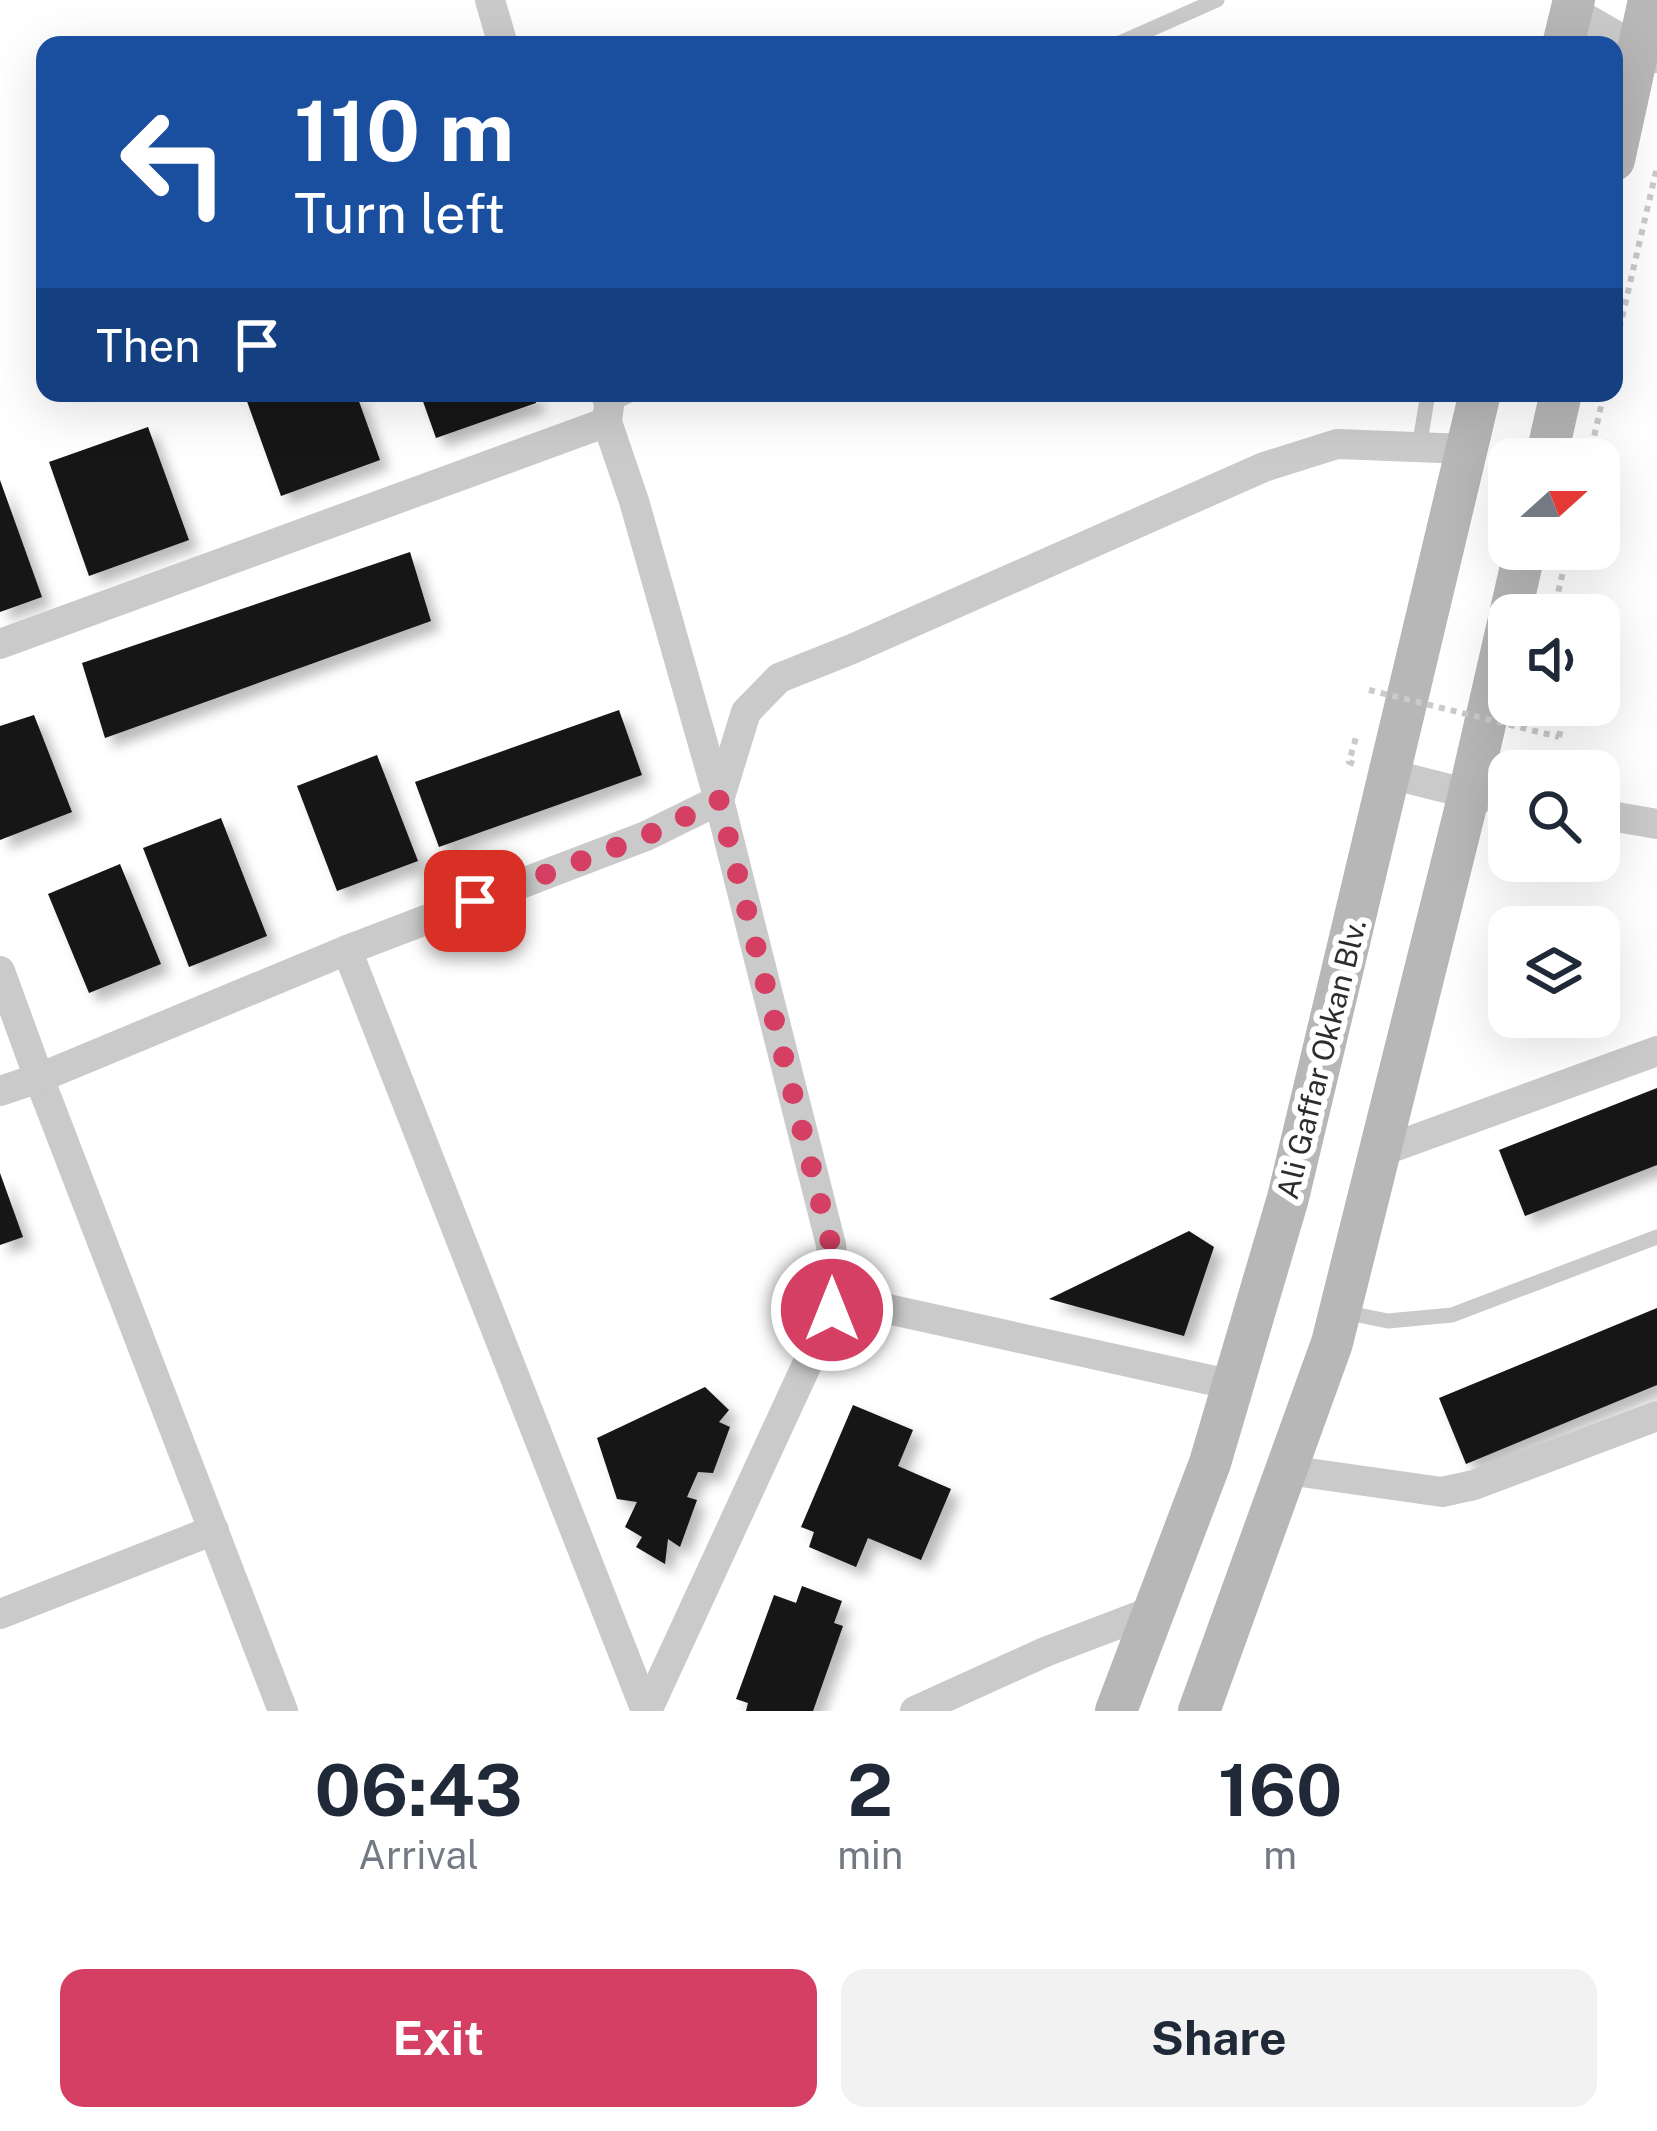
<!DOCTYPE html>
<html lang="en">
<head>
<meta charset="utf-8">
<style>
	body { margin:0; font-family:"Public Sans",sans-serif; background:#f2f2f3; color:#1f2937; height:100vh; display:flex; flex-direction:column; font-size:45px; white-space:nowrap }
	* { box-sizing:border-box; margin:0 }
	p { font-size:39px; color:#747a83 }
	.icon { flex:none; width:66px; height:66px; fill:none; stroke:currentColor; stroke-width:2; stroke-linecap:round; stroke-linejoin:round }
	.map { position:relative; height:1711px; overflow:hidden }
	.details { display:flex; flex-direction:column; background:#fff; flex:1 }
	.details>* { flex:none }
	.banner { position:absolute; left:36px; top:36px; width:1587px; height:366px; border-radius:24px; box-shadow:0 12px 48px #0002; background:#1a4fa0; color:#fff; overflow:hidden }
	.needle { width:78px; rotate:69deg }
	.buttons { position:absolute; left:1488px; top:438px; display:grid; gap:24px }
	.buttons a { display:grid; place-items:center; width:132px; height:132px; border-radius:24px; background:#fff; box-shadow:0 12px 48px #0002; font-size:60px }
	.pin { position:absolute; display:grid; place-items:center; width:102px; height:102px; color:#fff; margin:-51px; border-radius:24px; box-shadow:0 6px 18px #0006 }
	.me { position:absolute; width:132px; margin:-66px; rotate:0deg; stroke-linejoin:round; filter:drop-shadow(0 0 9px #0008) }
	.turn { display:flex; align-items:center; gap:42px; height:252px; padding:0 60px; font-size:54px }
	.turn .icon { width:156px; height:156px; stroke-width:2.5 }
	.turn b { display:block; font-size:84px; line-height:102px }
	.then { display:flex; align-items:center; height:114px; padding:0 60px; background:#0003; gap:24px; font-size:45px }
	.eta { display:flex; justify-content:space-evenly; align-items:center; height:204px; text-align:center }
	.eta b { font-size:72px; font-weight:700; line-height:84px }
	.button { display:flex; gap:24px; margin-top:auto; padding:24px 60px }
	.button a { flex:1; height:138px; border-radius:24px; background:#d43f63; color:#fff; font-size:48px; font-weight:700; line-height:138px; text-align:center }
	.button a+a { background:#f2f2f3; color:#1f2937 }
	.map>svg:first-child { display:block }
	.building { fill:#141414; filter:url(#shadow) }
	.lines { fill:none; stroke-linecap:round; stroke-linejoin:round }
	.path { stroke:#cacaca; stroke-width:6; stroke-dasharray:6 6; stroke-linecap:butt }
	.service { stroke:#cacaca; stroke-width:15 }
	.minor { stroke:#cacaca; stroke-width:30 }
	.secondary { stroke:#b7b7b7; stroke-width:42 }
	.path-bridge { stroke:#cacaca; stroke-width:6; stroke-dasharray:6 6; stroke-linecap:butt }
	.route { stroke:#d43f63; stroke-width:21; stroke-dasharray:0 37.8 }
	.labels { text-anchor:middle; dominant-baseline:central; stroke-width:12; stroke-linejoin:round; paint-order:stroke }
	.street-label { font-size:30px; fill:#2d2d2d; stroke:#fff }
</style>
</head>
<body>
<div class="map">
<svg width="1657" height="1711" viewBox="0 0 1657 1711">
	<defs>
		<filter id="shadow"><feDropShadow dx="9" dy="9" stdDeviation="6" flood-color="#0004"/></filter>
	</defs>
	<rect width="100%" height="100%" fill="#fff"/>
	<g class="building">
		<polygon points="244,393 356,393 380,460 281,496"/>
		<polygon points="420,393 533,393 536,403 436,438"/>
		<polygon points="148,427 189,540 89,576 49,462"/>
		<polygon points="0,480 42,597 0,612"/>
		<polygon points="410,552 431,621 105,738 82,663"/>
		<polygon points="619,710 642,775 439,847 415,782"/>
		<polygon points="34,715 72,812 0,840 0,726"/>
		<polygon points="377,755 418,861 337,891 297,786"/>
		<polygon points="221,818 267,936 189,967 143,848"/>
		<polygon points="120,864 161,964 89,993 48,894"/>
		<polygon points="1657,1088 1657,1165 1525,1216 1499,1150"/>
		<polygon points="0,1173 23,1237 0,1245"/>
		<polygon points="1189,1231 1214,1247 1184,1336 1049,1299"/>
		<polygon points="1657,1308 1657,1385 1466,1464 1439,1398"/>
		<polygon points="705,1387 729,1410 719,1422 730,1427 713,1473 698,1472 687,1497 697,1500 680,1547 668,1539 665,1564 636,1547 642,1537 625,1527 637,1502 617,1499 597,1438"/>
		<polygon points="853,1405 913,1430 898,1466 951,1489 921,1560 868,1538 856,1567 809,1547 814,1532 801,1527"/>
		<polygon points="802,1586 842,1601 834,1623 843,1626 813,1711 746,1711 748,1703 736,1699 774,1595 796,1603"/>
	</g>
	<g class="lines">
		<g class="path">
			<polyline points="1614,352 1657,167"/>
			<polyline points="1589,459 1604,393"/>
			<polyline points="1553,615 1568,549"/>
			<polyline points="1559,737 1566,705"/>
			<polyline points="1354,764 1349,762 1357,734"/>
		</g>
		<g class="service">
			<polyline points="1115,45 1217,0"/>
			<polyline points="609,405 634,393"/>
			<polyline points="1419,448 1428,393"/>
			<polyline points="1343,1312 1388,1321 1452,1315 1657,1237"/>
		</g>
		<g class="minor">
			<polyline points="490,0 503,45"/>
			<polyline points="1571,10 1655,58"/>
			<polyline points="606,393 609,405 607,422 634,501 719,800 831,1245 834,1272 832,1310 647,1711"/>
			<polyline points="0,644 607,422"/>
			<polyline points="1390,774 1469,794 1509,800"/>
			<polyline points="1599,814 1657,824"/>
			<polyline points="347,950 646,1711"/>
			<polyline points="0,971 39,1078 283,1711"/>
			<polyline points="0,1091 39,1078 347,950 646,836 719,800 746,712 779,678 852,649 1264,467 1337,444 1466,449"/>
			<polyline points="1380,1152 1657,1051"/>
			<polyline points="833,1297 1233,1385"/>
			<polyline points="1287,1470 1442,1492 1474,1485 1657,1416"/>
			<polyline points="0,1614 214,1530"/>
			<polyline points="915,1711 1045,1652 1155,1610"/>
		</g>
		<g class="secondary">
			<polyline points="1563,45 1574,0"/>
			<polyline points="1614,160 1649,0"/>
			<polyline points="1546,459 1561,393"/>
			<polyline points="1510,615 1525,549"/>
			<polyline points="1116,1711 1210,1463 1288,1198 1480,393"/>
			<polyline points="1199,1711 1332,1343 1469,794 1509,619"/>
		</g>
		<polyline class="path-bridge" points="1369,690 1559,737"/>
	</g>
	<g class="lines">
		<polyline class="route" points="475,901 646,836 719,800 831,1245 834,1272 832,1310"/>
	</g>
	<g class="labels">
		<g class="street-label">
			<text transform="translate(1321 1059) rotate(-76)">Ali Gaffar Okkan Blv.</text>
		</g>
	</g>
</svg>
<div class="buttons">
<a><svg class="needle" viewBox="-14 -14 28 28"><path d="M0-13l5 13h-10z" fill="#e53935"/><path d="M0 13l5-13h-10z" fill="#747a83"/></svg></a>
<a><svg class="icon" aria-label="sound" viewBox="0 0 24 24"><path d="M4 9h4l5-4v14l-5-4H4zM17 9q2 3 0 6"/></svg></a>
<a><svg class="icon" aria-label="search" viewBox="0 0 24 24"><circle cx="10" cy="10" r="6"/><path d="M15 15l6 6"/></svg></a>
<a><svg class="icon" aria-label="layers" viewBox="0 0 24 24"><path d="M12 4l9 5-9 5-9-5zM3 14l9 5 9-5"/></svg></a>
</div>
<div class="pin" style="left:475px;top:901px;background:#d93025"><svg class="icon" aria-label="arrive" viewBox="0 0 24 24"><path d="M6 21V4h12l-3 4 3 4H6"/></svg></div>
<svg class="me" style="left:832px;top:1310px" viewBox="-20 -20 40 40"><circle r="17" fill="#d43f63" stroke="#fff" stroke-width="3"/><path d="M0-11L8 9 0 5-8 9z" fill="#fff"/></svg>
<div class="banner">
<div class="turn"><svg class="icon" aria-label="left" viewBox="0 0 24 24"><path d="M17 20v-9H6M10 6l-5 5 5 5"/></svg><div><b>110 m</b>Turn left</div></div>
<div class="then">Then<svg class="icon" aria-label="arrive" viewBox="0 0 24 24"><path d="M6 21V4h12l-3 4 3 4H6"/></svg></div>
</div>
</div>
<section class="details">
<div class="eta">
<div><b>06:43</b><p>Arrival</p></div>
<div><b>2</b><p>min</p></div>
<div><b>160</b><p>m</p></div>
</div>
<div class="button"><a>Exit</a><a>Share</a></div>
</section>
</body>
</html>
